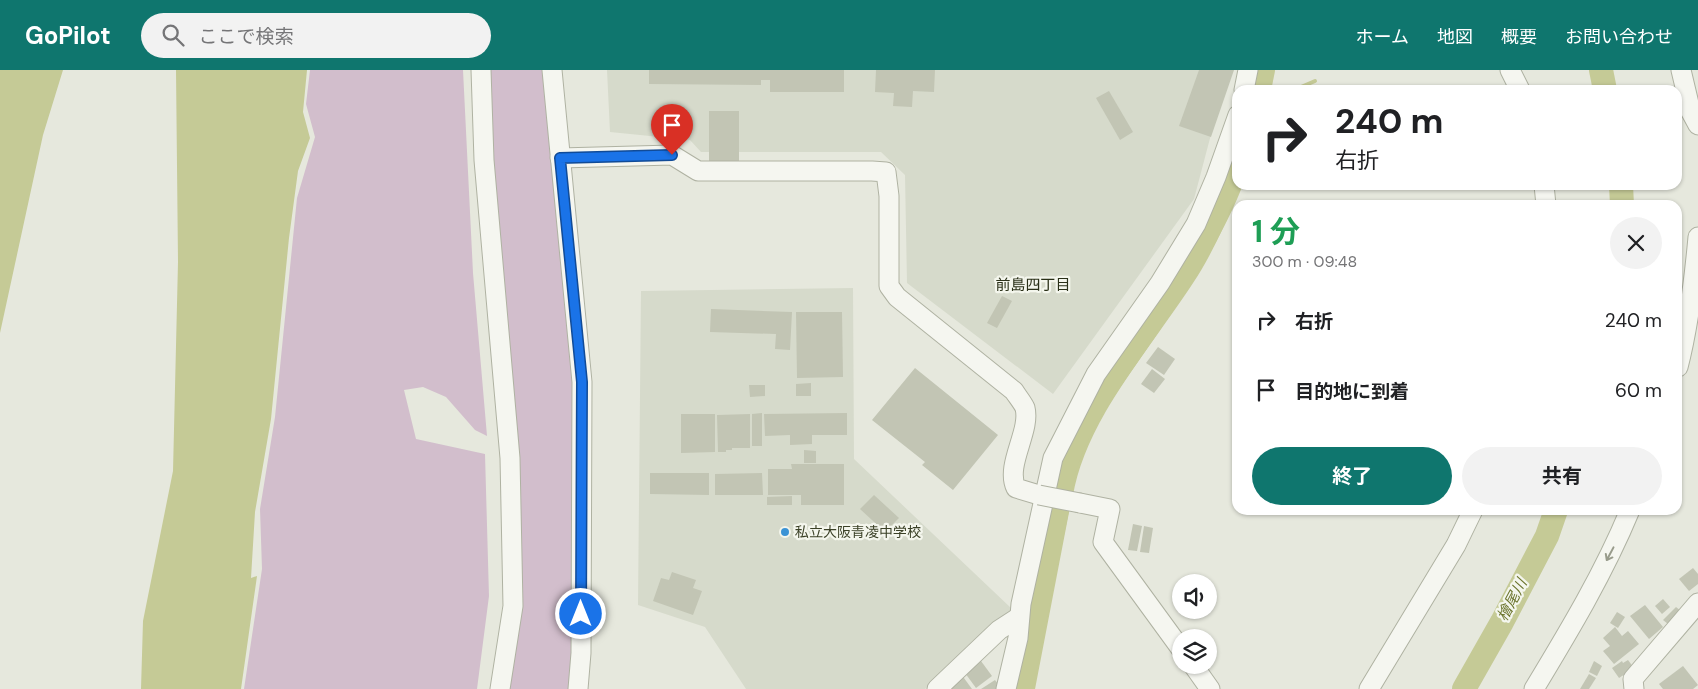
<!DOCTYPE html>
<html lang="ja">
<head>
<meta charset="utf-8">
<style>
	body { margin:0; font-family:"DM Sans","Noto Sans JP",sans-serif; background:#f2f2f2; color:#202124; height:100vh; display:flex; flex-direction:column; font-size:19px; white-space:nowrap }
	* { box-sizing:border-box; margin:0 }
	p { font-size:16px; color:#757577 }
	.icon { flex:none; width:28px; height:28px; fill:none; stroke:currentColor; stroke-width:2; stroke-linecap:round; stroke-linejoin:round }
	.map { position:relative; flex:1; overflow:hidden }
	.details { position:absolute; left:1232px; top:130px; width:450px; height:315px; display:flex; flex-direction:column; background:#fff; border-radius:15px; box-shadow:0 1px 4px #0004 }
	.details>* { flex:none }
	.top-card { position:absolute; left:1232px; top:15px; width:450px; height:105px; border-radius:15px; box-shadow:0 1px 4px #0004; background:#fff; color:#202124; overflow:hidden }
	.fabs { position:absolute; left:1172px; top:504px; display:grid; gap:10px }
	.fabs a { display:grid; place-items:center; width:45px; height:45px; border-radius:50%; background:#fff; box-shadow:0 1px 4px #0004; font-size:25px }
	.pin { position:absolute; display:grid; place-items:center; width:42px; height:42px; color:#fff; margin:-51px -21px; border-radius:50% 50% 50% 0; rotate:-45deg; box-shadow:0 0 5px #0007 }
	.pin .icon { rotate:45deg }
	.me { position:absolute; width:55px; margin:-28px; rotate:0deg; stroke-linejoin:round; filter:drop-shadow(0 0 4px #0008) }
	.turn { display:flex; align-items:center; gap:18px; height:105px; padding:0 20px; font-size:22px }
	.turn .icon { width:65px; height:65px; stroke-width:2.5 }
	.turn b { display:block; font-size:35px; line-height:42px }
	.round { display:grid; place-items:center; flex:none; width:52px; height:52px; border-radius:26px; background:#f2f2f2 }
	.summary { display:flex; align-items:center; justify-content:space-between; height:85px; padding:0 20px }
	h1 { font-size:30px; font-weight:700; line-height:38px; color:#1e9e55 }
	.primary-button { display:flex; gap:10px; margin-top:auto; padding:10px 20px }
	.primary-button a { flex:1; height:58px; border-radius:30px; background:#0f766e; color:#fff; font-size:20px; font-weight:700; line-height:58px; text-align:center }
	.primary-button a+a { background:#f2f2f2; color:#202124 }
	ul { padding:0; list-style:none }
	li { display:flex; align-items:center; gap:15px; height:70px; padding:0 20px }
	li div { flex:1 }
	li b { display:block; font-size:19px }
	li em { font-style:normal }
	header { display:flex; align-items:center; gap:30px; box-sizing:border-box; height:70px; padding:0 25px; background:#0f766e; color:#fff }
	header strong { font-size:24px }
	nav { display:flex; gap:28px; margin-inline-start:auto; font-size:18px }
	.search { width:350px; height:45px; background:#f2f2f2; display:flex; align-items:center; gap:12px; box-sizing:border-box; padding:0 18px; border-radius:28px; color:#757577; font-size:19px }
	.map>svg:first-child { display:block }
	.built { fill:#d6dacb }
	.green { fill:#d2becc }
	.water { fill:#c5ca96 }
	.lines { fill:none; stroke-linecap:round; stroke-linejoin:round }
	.stream { stroke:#c5ca96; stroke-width:4 }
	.river { stroke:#c5ca96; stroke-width:24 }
	.building { fill:#c2c5b4 }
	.minor-casing { stroke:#afb2a2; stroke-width:21 }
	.minor { stroke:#f5f6f0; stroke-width:19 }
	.minor-bridge-casing { stroke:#afb2a2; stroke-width:21; stroke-linecap:butt }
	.minor-bridge { stroke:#f5f6f0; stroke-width:19 }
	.oneway { stroke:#989b8b }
	.route-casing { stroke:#114b97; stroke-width:12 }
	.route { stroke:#1a73e8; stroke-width:9 }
	.poi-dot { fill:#3b93d5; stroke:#f4f6ed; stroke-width:2 }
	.labels { text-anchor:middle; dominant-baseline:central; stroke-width:4.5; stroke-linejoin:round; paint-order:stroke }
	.poi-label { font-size:14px; fill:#3a4026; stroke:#f4f6ed; text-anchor:start }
	.neighbourhood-label { font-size:15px; fill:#2a3018; stroke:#f4f6ed }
	.water-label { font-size:15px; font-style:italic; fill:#6c752e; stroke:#f4f6ed }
</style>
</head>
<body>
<header>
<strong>GoPilot</strong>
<div class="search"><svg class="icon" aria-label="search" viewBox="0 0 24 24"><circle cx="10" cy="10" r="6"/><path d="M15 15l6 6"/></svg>ここで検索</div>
<nav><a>ホーム</a><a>地図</a><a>概要</a><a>お問い合わせ</a></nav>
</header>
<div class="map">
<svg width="1698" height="619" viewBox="0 0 1698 619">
	<rect width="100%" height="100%" fill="#e6e8dd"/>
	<g class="built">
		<polygon points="607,0 1228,0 1194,129 1053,324 907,213 905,105 881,82 701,82 690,70 610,62"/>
		<polygon points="853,218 854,389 1011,538 1008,545 925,619 746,619 705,557 638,535 641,221"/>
	</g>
	<g class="green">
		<polygon points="310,0 463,0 473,203 487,366 475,360 446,327 423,317 404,320 416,369 485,384 489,526 477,619 244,619 262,499 260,439 275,347 297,128 315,67 306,34"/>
		<polygon points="488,0 546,0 575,310 575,576 570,619 509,619 498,160"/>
	</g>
	<g class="water">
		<polygon points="0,0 63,0 43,65 0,263"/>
		<polygon points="176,0 307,0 303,42 310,68 298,101 289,168 271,349 255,442 251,508 257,506 241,619 141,619 143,551 173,401 178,192"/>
	</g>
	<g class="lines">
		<g class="stream">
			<polyline points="1294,20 1315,11"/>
			<path d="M 1071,425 C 1084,348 1150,276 1192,211 C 1212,181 1226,148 1239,115"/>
			<polyline points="1033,619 1068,437"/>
		</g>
		<g class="river">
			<polyline points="1601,0 1605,20"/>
			<polyline points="1259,20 1263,0"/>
			<polyline points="1621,115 1622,135"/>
			<path d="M 1020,619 L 1058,435 C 1060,426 1060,417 1062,408 C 1072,359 1107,316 1135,275 C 1174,218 1216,160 1238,93"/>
			<polyline points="1464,619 1502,552 1547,466 1556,440"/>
		</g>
	</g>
	<g class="building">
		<polygon points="649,0 844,0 844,22 770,22 770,10 761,10 761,15 649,14"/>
		<polygon points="876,0 935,0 934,22 913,21 912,37 893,36 894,23 875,22"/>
		<polygon points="1199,0 1234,0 1211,67 1179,56"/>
		<polygon points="1109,21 1133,62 1120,70 1096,28"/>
		<rect x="709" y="41" width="30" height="54"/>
		<polygon points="1002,226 1012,231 997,258 987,253"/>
		<polygon points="711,239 792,242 790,280 775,279 776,264 710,262"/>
		<polygon points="796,242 842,242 843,307 797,308"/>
		<polygon points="1158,277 1175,289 1164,305 1146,293"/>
		<polygon points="915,298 998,365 953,420 922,395 925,392 872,350"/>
		<polygon points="1152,299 1165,309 1154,323 1141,314"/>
		<polygon points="811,313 811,326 796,326 796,314"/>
		<polygon points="749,315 765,315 765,326 750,327"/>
		<polygon points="762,343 762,376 752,376 752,344"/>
		<polygon points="847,343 847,365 812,365 812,374 790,375 790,365 765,366 764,344"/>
		<polygon points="681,344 715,344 715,382 681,383"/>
		<polygon points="750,344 750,378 732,378 732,380 726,380 726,382 718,382 717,345"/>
		<polygon points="804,380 816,381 816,393 804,393"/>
		<polygon points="791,394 844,394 844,435 801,435 801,425 768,425 768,399 792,399"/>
		<polygon points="650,403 709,403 709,425 650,424"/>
		<polygon points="762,403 763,425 715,425 715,404"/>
		<polygon points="874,425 899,448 885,462 860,439"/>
		<polygon points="792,426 792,435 767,435 767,427"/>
		<polygon points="1133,454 1142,456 1137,481 1128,480"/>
		<polygon points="1144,456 1153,458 1149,483 1140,482"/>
		<polygon points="1693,498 1698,504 1698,514 1689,521 1679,509"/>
		<polygon points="672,502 696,510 693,518 702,521 693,545 653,531 661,508 669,510"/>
		<polygon points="1663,529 1670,537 1662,544 1655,536"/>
		<polygon points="1645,535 1663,557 1649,569 1630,546"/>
		<polygon points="1676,537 1681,541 1668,554 1663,550"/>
		<polygon points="1617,542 1625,547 1618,558 1610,553"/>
		<polygon points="1615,557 1622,566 1628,561 1639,574 1614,594 1603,581 1610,576 1603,568"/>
		<polygon points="1628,590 1634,598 1619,608 1612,598 1622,591 1623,593"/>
		<polygon points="981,591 992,606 976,618 965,603"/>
		<polygon points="1594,591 1602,596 1597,606 1589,602"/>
		<polygon points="1683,596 1698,615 1693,619 1663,619 1659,614"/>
		<polygon points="961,604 972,619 947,619"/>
		<polygon points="1589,604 1596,608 1589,619 1580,619"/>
		<polygon points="995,610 1002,619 981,619"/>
	</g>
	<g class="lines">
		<g class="minor-casing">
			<g id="minor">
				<polyline points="481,0 484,90 510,388 513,536 500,619"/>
				<polyline points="552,0 582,312 581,583 578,619"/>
				<polyline points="1510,0 1520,20"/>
				<polyline points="1681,0 1691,42 1698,55"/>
				<polyline points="1244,20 1248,0"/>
				<path d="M 560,88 L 672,85 L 698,101 L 872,101 L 886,102 L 889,126 L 889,216 L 897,227 L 1014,321 C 1017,326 1023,333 1025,338 C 1031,361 1005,395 1016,418 L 1039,425"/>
				<polyline points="1544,115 1546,135"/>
				<path d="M 1678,297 C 1689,255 1694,211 1698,167"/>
				<polyline points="1080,433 1110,439 1103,472 1181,579"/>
				<polyline points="1193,595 1210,619"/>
				<polyline points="937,619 999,560 1019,547"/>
				<polyline points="1006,619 1018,568 1021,534 1053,388 1096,304 1160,213 1196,154 1216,107 1238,45"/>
				<polyline points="1369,619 1456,475 1473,440"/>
				<path d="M 1534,619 C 1569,561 1604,503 1630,440"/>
				<polyline points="1634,619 1633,609 1698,533"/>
			</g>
		</g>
		<use href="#minor" class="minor"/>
		<g class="minor-bridge-casing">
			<polyline id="minor-bridge" points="1039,425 1080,433"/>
		</g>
		<use href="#minor-bridge" class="minor-bridge"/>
	</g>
	<defs><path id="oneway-shaft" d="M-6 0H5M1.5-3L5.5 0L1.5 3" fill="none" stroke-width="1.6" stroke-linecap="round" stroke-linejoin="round" transform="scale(1.25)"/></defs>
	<use class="oneway" href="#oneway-shaft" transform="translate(1610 484) rotate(118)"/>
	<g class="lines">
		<g class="route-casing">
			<polyline id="route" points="581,544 582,312 560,88 672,85"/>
		</g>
		<use href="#route" class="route"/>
	</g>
	<circle class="poi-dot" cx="785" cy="462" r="5"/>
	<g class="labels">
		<g class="poi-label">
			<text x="795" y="462">私立大阪青凌中学校</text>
		</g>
		<g class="neighbourhood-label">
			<text x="1033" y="215">前島四丁目</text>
		</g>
		<g class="water-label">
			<text transform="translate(1512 530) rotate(-62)">檜尾川</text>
		</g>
	</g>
</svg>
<div class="fabs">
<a><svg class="icon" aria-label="sound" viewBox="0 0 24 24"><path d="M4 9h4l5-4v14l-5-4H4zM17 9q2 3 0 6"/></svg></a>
<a><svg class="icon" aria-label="layers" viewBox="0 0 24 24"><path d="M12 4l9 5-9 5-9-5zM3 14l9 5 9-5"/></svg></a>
</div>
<div class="pin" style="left:672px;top:85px;background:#d93025"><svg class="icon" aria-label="arrive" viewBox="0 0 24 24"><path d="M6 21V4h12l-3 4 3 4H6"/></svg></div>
<svg class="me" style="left:581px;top:544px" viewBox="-20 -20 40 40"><circle r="17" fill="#1a73e8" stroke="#fff" stroke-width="3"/><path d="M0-11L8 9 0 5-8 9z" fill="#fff"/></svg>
<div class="top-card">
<div class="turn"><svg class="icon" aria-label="right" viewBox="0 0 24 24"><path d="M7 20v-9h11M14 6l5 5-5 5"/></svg><div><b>240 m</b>右折</div></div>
</div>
<section class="details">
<div class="summary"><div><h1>1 分</h1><p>300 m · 09:48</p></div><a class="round"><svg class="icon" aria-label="close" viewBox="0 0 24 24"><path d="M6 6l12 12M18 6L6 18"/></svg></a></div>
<ul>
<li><svg class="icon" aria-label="right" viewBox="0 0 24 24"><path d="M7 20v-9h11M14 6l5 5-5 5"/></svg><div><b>右折</b></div><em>240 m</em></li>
<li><svg class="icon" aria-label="arrive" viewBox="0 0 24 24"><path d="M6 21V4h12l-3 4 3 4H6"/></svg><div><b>目的地に到着</b></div><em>60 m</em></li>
</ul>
<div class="primary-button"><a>終了</a><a>共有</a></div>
</section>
</div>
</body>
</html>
